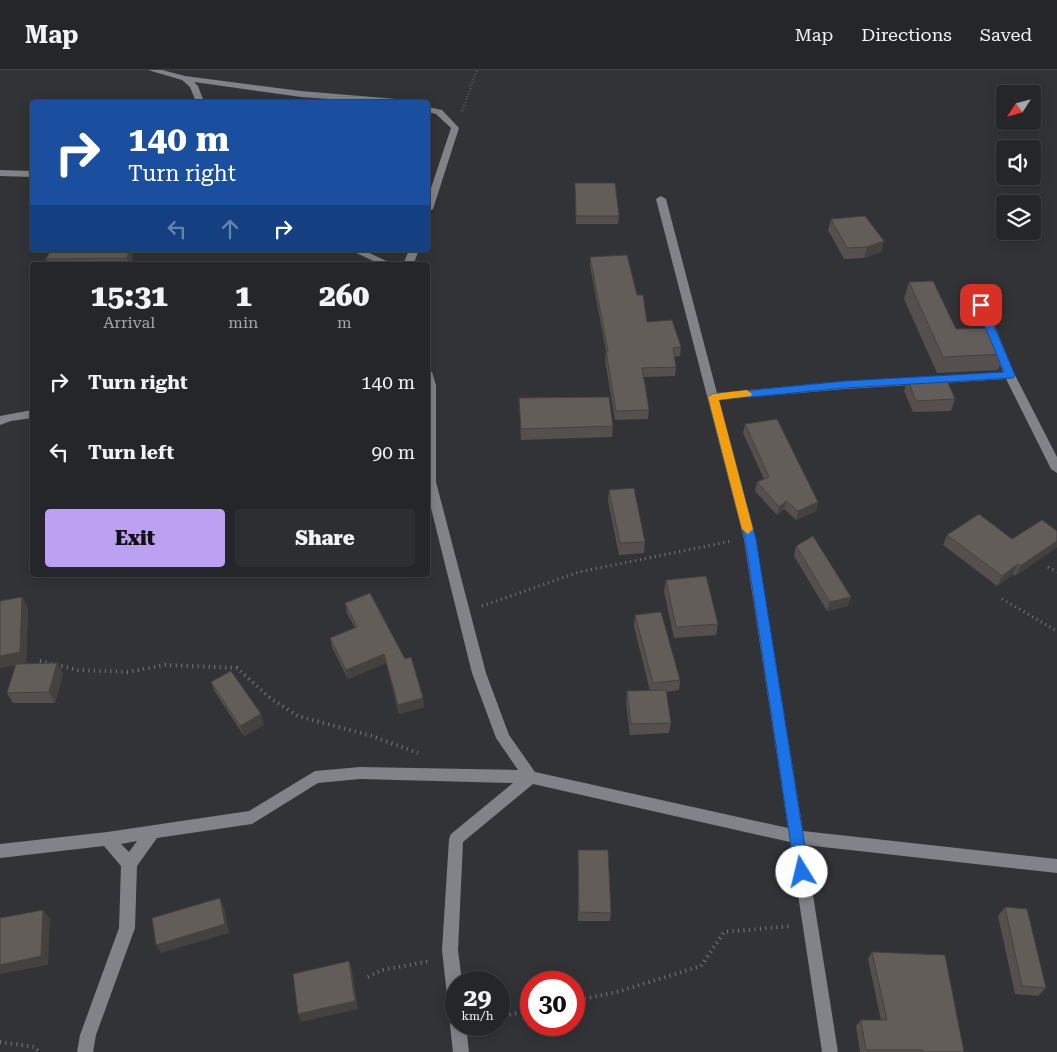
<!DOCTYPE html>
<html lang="en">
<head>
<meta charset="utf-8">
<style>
	body { margin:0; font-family:"Roboto Serif",serif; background:#2d2e31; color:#f1f3f6; height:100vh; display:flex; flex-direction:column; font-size:19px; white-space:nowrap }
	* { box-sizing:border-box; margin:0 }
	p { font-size:16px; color:#a3a5a8 }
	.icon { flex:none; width:28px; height:28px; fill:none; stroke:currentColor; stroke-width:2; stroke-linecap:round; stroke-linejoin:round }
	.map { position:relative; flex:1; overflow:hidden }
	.side { position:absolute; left:30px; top:192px; width:400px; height:315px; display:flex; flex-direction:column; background:#252629; border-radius:5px; box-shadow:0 2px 12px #0003,0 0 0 1px #424346 }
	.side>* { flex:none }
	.top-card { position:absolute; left:30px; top:30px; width:400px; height:152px; border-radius:5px; box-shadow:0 2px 12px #0003,0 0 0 1px #424346; background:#1a4fa0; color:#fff; overflow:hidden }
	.needle { width:32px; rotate:234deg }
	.buttons { position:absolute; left:996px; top:15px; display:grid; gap:10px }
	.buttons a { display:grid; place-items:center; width:45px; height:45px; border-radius:5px; background:#252629; box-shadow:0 2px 12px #0003,0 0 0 1px #424346; font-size:25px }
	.speed { position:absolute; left:445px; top:901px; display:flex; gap:10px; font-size:25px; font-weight:700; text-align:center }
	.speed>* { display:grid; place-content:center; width:65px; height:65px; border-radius:50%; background:#252629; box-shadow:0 2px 12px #0003,0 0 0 1px #424346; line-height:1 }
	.speed small { font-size:12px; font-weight:400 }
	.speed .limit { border:8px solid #d22; background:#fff; color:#111 }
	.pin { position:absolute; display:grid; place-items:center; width:42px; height:42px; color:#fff; margin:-21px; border-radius:10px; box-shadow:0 2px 8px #0006 }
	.me { position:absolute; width:55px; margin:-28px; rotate:351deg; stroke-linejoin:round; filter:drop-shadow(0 0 4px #0008) }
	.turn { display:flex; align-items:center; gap:18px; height:105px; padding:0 15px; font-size:22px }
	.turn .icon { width:65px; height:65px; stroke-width:2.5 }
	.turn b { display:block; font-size:35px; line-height:42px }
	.lanes { display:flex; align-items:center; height:48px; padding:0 15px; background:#0003; justify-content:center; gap:25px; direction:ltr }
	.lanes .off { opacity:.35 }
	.eta { display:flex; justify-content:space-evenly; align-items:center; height:85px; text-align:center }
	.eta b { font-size:30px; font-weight:800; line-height:35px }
	.cta { display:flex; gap:10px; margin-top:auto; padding:10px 15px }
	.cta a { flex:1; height:58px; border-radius:5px; background:#bca0f2; color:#111; font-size:20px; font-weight:800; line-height:58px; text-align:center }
	.cta a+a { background:#2d2e31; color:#f1f3f6 }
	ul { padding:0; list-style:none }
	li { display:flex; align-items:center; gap:15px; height:70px; padding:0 15px }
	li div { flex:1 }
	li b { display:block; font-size:19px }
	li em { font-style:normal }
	header { display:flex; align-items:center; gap:30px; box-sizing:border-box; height:70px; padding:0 25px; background:#252629; border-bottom:1px solid #424346 }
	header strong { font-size:24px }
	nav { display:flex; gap:28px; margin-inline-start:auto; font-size:18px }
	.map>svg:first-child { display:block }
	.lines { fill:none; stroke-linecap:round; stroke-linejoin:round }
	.path-far2 { stroke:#77797c; stroke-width:2.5; stroke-dasharray:0.5 2.5; stroke-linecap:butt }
	.path-far1 { stroke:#77797c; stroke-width:3; stroke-dasharray:1 4; stroke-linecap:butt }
	.path { stroke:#77797c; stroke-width:4; stroke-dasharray:1 4.5; stroke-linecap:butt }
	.minor { fill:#808388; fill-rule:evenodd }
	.wall { fill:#55504d }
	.shaded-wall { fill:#45413f }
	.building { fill:#635d5a; stroke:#45413f }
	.route { fill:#1a73e8; stroke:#114b97 }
	.slow { fill:#f59e0b }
</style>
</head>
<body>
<header>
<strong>Map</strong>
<nav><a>Map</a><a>Directions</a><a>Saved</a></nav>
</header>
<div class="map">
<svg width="1057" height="982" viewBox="0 0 1057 982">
	<rect width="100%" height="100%" fill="#313337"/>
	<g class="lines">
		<polyline class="path-far2" points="462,41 477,0"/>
		<g class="path-far1">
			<polyline points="1048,497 1057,502"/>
			<polyline points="1002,529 1057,561"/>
			<polyline points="482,536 579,502 732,471"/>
		</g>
		<g class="path">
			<polyline points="40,591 78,600 128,602 165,595 237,598 270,628 298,646 372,666 418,683"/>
			<polyline points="368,907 382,900 431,891"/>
			<polyline points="574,931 617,922 701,896 724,862 790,856"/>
			<polyline points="499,947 531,940"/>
			<polyline points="0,972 35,977 39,982"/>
		</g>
		<g class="minor">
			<polygon points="148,0 162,0 185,6 301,21 396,29 400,32 372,32 301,27 194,12 198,16 204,32 196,32 190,17 182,10"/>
			<polygon points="428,37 442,40 459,58 433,139 428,142 428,127 451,58 436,44 428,42"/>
			<polygon points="0,100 32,101 32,107 0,106"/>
			<path d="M 661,126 L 666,129 L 717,323 L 845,311 L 1003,302 L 969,218 L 974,215 L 979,218 L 1015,305 L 1057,387 L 1057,403 L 1051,399 L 1006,309 L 845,319 L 719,330 L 756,469 L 803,761 L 1057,789 L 1057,803 L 805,775 L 838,982 L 822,982 L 790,772 L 533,714 L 463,772 L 458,880 L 462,912 L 456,912 L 456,943 L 450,941 L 448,935 L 442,880 L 449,769 L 451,764 L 513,713 L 360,709 L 318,713 L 252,754 L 157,768 L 137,796 L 135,858 L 96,965 L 93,982 L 77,982 L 80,965 L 119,858 L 121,796 L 104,776 L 0,788 L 0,774 L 107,762 L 249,741 L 315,701 L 360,697 L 518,700 L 496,668 L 472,603 L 428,426 L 428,302 L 432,302 L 436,315 L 436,412 L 486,603 L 509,665 L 535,702 L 788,758 L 744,469 L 656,129 ZM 137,771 L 129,782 L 121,774 Z"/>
			<polygon points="350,180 363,180 395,195 382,195"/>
			<polygon points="409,180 419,180 413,195 403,195"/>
			<polygon points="32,340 32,348 11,351 0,355 0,346"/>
			<polygon points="456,947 456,955 466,955 469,982 453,982 450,955 452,949"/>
		</g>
	</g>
	<g class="wall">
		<polygon points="575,113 619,146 618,154 576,154"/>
		<polygon points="831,149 884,171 881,182 864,188 844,189 828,160"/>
		<polygon points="134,180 131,195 48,195 46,189"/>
		<polygon points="590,187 637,225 647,252 681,277 680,286 674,287 676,297 675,306 644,307 649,340 648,349 615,350 605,290 606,281 590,196"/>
		<polygon points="909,212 956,259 1004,284 998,300 937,303 904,229"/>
		<polygon points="908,310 955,329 951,341 913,342 904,321"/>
		<polygon points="519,328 613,356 612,367 521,370"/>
		<polygon points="745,354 818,432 816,441 796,450 784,439 777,445 755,421 757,412 764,409 743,363"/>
		<polygon points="609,420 645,472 644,483 619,485 608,431"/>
		<polygon points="1057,461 1057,477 1015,506 1013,504 997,516 943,475 947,465 1012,469"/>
		<polygon points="796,476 848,536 827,541 794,486"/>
		<polygon points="666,510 718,554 716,565 674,568 664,521"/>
		<polygon points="22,527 28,538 26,593 22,594 57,593 63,604 55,633 13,633 7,623 16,595 0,598 0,531"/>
		<polygon points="345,533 423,628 424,637 399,644 386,593 348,609 332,577 330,568 355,558 347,543"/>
		<polygon points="635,545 680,610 679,620 666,622 671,653 669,663 630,665 626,632 627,621 650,621 634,556"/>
		<polygon points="211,612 264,655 244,666 215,622"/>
		<polygon points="578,780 611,843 610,851 578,851"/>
		<polygon points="1005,837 1046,918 1038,926 1015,924 998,846"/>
		<polygon points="872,882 964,982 860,982 856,956 861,950 881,950 868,889"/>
	</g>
	<g class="shaded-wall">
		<polygon points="884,171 881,182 864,188 867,177"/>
		<polygon points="129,180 134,180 131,195 129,195 127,188"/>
		<polygon points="786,431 784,439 777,445 779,437"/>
		<polygon points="818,432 816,441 796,450 798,441"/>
		<polygon points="1057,471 1057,477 1015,506 1020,496"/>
		<polygon points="1018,494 1013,504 997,516 1002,506"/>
		<polygon points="22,527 28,538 26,593 0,598 0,586"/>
		<polygon points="851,527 848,536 827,541 830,532"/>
		<polygon points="384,584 386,593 348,609 346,600"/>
		<polygon points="57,593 63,604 55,633 49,622"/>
		<polygon points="423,628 424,637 399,644 398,635"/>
		<polygon points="261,644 264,655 244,666 240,656"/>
		<polygon points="220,828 224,837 229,863 161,883 156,875"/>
		<polygon points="43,840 50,849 48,895 0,904 0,895"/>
		<polygon points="349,891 352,899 358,939 301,952 298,944"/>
	</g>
	<g class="building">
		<polygon points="575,113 615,113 619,146 576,146"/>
		<polygon points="865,146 884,171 867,177 847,178 831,149"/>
		<polygon points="51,180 129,180 127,188 46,189"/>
		<polygon points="627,185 637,225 643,225 647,252 672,250 681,277 673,278 676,297 642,298 649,340 616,341 606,281 608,281 590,187"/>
		<polygon points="933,211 956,259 991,258 1004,284 943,287 909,212"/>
		<polygon points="946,308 955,329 916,331 908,310"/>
		<polygon points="609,327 613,356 521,359 519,328"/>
		<polygon points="777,349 818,432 798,441 786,431 779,437 757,412 769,407 745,354"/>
		<polygon points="634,418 645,472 620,473 609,420"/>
		<polygon points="979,444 1012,469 1042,450 1057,461 1057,471 1020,496 1018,494 1002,506 947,465"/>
		<polygon points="813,466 851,527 830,532 796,476"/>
		<polygon points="706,506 718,554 676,557 666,510"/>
		<polygon points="370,523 405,589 411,587 423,628 398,635 384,584 346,600 330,568 357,557 345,533"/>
		<polygon points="22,527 20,582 0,586 0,531"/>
		<polygon points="661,542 680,610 653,613 635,545"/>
		<polygon points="57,593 49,622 7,623 16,594"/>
		<polygon points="231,601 261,644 240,656 211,612"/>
		<polygon points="666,620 671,653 631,654 627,621"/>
		<polygon points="578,780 608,780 611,843 579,842"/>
		<polygon points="220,828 225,854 156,875 152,848"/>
		<polygon points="1005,837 1027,839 1046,918 1022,916"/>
		<polygon points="43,840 41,886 0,895 0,848"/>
		<polygon points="872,882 945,885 964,982 923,982 923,980 866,980 861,950 887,950"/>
		<polygon points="349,891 355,931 298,944 293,904"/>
	</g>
	<polygon class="route" points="981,232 985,235 1015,305 1013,308 845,318 719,330 756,469 809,802 807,806 802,808 797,806 795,802 745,469 708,327 713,324 845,311 1004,302 976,235"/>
	<polygon class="slow" points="747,320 752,324 751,326 719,330 753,459 748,464 742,459 708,327 713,324"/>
</svg>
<div class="buttons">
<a><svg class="needle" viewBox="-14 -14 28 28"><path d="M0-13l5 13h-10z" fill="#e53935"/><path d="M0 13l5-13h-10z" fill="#a3a5a8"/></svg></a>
<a><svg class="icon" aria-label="sound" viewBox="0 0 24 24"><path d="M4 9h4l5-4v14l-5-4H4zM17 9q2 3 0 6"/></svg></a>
<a><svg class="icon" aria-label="layers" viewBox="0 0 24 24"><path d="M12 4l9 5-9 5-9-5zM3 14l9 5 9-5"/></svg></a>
</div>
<div class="speed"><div>29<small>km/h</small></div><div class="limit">30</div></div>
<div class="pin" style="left:981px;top:235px;background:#d93025"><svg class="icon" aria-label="arrive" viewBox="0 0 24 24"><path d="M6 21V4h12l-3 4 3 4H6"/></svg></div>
<svg class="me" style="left:802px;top:802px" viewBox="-20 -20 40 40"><circle r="19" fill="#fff"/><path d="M0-13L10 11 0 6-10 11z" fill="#1a73e8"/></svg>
<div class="top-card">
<div class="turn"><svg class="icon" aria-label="right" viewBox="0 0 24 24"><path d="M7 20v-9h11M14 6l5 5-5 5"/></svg><div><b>140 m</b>Turn right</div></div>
<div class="lanes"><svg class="icon off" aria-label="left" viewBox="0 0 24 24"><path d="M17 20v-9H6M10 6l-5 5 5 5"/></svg><svg class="icon off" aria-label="ahead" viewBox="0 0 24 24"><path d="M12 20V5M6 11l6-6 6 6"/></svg><svg class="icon" aria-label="right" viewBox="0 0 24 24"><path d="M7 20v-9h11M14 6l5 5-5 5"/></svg></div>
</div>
<section class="side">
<div class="eta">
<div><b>15:31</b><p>Arrival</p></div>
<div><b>1</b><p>min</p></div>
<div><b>260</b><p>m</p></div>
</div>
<ul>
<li><svg class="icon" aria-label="right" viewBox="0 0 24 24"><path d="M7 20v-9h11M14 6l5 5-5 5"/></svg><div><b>Turn right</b></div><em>140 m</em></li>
<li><svg class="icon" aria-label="left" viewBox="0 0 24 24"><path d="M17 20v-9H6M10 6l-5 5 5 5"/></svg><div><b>Turn left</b></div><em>90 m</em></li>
</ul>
<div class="cta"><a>Exit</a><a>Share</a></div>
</section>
</div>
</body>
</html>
